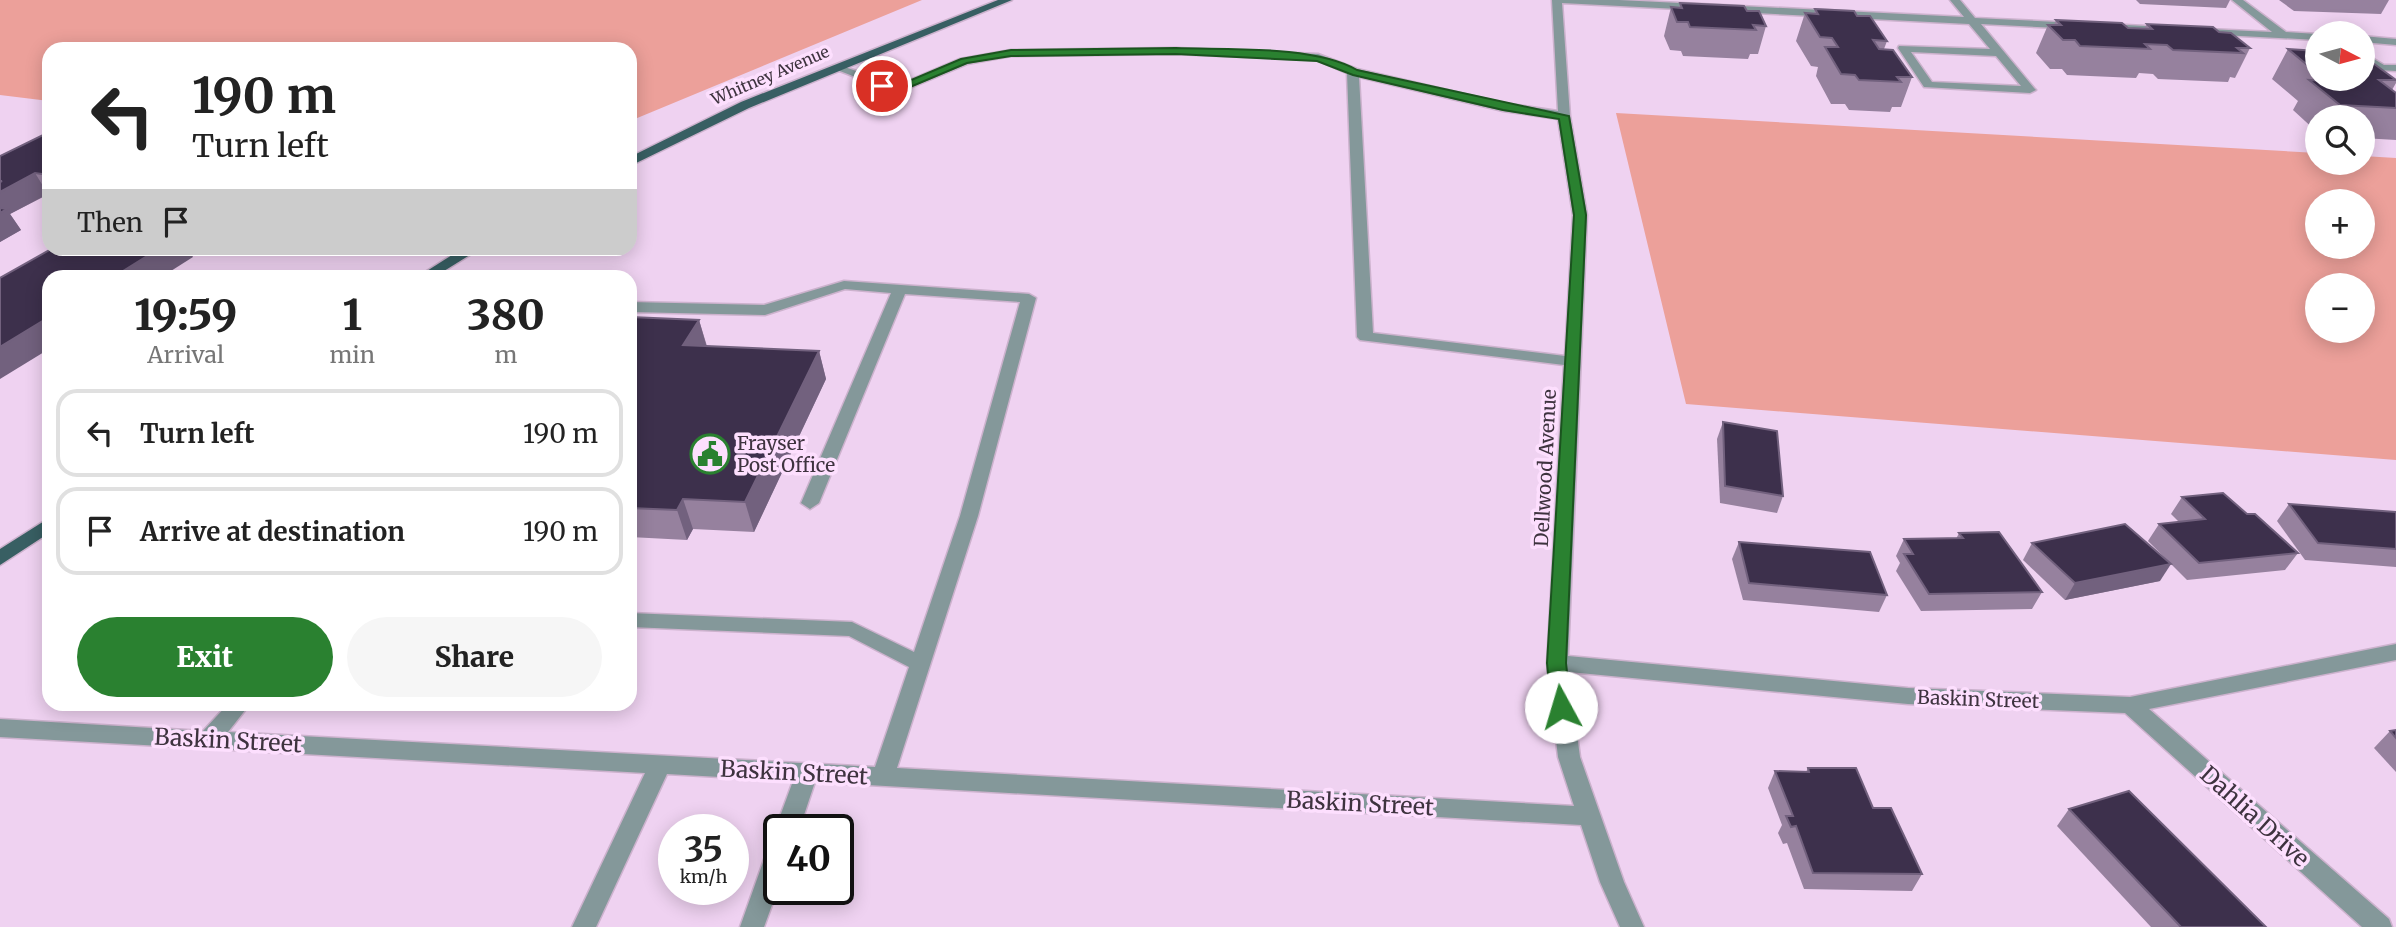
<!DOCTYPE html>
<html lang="en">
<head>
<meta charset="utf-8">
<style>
	body { margin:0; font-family:Merriweather,serif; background:#f6f6f6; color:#222; height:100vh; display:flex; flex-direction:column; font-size:26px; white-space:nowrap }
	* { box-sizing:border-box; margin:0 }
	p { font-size:23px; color:#767676 }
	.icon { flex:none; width:38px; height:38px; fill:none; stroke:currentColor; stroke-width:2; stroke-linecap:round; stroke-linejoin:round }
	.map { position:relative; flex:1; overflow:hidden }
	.drawer { position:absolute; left:42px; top:270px; width:595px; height:441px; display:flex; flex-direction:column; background:#fff; border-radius:21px; box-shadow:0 4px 18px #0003 }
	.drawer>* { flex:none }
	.banner { position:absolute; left:42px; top:42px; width:595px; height:214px; border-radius:21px; box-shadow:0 4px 18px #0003; background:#fff; color:#222; overflow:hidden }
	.needle { width:46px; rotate:96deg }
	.controls { position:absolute; left:2305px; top:21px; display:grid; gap:14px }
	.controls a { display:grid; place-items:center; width:70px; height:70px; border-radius:50%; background:#fff; box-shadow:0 4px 18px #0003; font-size:35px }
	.speed { position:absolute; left:658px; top:814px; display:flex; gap:14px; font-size:35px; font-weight:700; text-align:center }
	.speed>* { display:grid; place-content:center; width:91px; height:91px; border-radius:50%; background:#fff; box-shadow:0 4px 18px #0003; line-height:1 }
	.speed small { font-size:18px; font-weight:400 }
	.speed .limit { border:4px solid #111; border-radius:10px; background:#fff; color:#111 }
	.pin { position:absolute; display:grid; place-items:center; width:60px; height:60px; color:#fff; margin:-30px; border:4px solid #fff; border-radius:50%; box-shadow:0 2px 7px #0007 }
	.me { position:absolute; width:77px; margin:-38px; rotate:354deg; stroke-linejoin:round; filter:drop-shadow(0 0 5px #0008) }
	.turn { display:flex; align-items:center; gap:24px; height:147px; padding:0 35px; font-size:32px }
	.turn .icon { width:91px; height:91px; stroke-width:2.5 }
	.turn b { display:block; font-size:49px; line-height:60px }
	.then { display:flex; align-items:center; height:66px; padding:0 35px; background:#0003; gap:14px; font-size:26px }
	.eta { display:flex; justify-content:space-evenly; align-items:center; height:119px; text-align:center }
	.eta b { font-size:42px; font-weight:800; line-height:49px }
	.cta { display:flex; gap:14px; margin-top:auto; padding:14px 35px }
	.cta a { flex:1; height:80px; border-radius:42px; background:#2a8130; color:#fff; font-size:28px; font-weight:800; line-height:80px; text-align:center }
	.cta a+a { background:#f6f6f6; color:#222 }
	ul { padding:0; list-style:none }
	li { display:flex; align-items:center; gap:21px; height:88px; margin:0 14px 10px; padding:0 21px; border:4px solid #e0e0e0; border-radius:21px }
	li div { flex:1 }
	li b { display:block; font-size:26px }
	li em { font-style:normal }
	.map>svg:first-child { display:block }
	.green { fill:#eca09a; fill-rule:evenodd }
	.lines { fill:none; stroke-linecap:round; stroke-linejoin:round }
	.minor-casing { stroke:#ccb2cd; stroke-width:3 }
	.major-casing { stroke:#ccb2cd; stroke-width:3 }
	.minor { fill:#84989a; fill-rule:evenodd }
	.major { fill:#385f63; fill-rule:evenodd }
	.wall { fill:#96819e }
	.shaded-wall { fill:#72617e }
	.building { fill:#3d304c; stroke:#72617e; stroke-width:2 }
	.route { fill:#2a8130; stroke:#1b541f; stroke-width:2 }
	.labels { text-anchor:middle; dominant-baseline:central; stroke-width:7; stroke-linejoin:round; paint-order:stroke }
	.far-street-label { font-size:16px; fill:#3e333f; stroke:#fddffe }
	.poi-label { font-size:19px; fill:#3e333f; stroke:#fddffe; text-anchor:start }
	.street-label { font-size:19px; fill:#3e333f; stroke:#fddffe }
	.near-street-label { font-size:23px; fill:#3e333f; stroke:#fddffe }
</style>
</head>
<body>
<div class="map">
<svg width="2396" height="927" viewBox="0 0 2396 927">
	<rect width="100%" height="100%" fill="#efd2f1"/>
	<g class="green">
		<polygon points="0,0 922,0 630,121 630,49 49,49 49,101 0,95"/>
		<path d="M 1616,113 L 2317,153 L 2317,163 L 2362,163 L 2363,156 L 2396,158 L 2396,460 L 1686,404 ZM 2317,201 L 2362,201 L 2362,247 L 2317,247 ZM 2317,285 L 2362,285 L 2362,331 L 2317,331 Z"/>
	</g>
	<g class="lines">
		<g class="minor-casing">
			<g id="minor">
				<path d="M 1552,0 L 1619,0 L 1964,17 L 1950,0 L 1960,0 L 1975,18 L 2078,23 L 2083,26 L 2078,29 L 1981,24 L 2034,88 L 2036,90 L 2030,93 L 1924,87 L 1898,48 L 1899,46 L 1990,49 L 1969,24 L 1562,3 L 1570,116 L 1587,215 L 1568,656 L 1908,688 L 2130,697 L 2396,644 L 2396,660 L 2149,709 L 2389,919 L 2392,927 L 2362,927 L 2125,713 L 1908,704 L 1569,672 L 1580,757 L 1624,882 L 1644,927 L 1620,927 L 1600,882 L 1581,825 L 815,782 L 799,830 L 779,830 L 779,837 L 775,830 L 793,781 L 667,774 L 596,927 L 572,927 L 645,773 L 0,737 L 0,719 L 203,731 L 228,704 L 250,704 L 228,732 L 875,767 L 909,667 L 849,636 L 630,627 L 630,613 L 852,622 L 914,652 L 960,516 L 1020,302 L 905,294 L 819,503 L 810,509 L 801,503 L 891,293 L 845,289 L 765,315 L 630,312 L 630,302 L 764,305 L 844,281 L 1029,294 L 1036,298 L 978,516 L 897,768 L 1574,806 L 1558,757 L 1547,663 L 1564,365 L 1360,340 L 1357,337 L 1347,73 L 1317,60 L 1176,54 L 1011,56 L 967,64 L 907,89 L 892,91 L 832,68 L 842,66 L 893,84 L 901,84 L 960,59 L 1011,50 L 1176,48 L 1318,54 L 1357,69 L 1503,103 L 1558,111 ZM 1911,52 L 1996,56 L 2021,86 L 1932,82 ZM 1359,77 L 1503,111 L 1558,119 L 1573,215 L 1565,356 L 1373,333 Z"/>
				<polygon points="2232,0 2243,0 2286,32 2317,34 2317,40 2203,34 2203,30 2207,29 2272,32"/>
				<polygon points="2106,24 2165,27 2170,30 2165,33 2102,29 2101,27"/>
				<polygon points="2362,36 2396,39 2396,45 2362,42"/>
				<polygon points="2362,52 2384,65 2396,65 2396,71 2377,70 2362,60"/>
				<polygon points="779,841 779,886 764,927 740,927 767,851 771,844"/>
			</g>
		</g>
		<g class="major-casing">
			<g id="major">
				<polygon points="998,0 1012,0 749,108 630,166 630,157 741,102"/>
				<polygon points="463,248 481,248 436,276 419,276"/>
				<polygon points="49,518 49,533 0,565 0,549"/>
			</g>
		</g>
		<use href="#minor" class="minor"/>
		<use href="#major" class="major"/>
	</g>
	<g class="wall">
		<polygon points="2136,0 2230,0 2226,8 2140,4"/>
		<polygon points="2279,0 2389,0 2381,14 2294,11"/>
		<polygon points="1680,3 1747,11 1766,26 1758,54 1750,54 1748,59 1683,56 1681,51 1670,50 1664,36 1671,7 1679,8"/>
		<polygon points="1815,9 1857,16 1887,41 1884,49 1912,77 1901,107 1892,107 1890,112 1849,110 1845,104 1831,104 1816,76 1818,67 1811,66 1796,41 1805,13 1814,14"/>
		<polygon points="2056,20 2128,28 2144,29 2147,24 2219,32 2250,48 2235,78 2230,77 2228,82 2158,79 2153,74 2139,73 2136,78 2067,75 2062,69 2050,69 2036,53 2048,25 2054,25"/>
		<polygon points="2288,49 2317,51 2317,79 2396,80 2396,83 2392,90 2396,93 2396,140 2362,138 2362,117 2317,117 2317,132 2293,110 2298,101 2272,79"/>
		<polygon points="49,132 49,194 10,214 21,230 0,242 0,156"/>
		<polygon points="630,317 699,320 707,346 819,351 826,379 754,532 693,529 687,540 630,537"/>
		<polygon points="1723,422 1783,496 1777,513 1720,503 1717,439"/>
		<polygon points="2182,497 2247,514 2298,553 2285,570 2187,580 2148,541 2159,524 2179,522 2171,514"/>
		<polygon points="2289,504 2396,512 2396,567 2305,560 2277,521"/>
		<polygon points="1959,533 2042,592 2032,609 1921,611 1896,571 1900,563 1896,556 1904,539 1956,539"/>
		<polygon points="1739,542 1887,595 1879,612 1743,600 1732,559"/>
		<polygon points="2032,543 2160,581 2065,600 2023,560"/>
		<polygon points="2396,730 2396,772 2374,748 2390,731"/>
		<polygon points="1808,768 1873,808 1922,874 1912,891 1804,889 1787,843 1783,844 1778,833 1782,825 1768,788 1775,771 1806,772"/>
		<polygon points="2069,809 2266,927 2151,927 2057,826"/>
	</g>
	<g class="shaded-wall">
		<polygon points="35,173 48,194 10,214 21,230 0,242 0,192"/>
		<polygon points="159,248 188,248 193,257 163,276 115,276"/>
		<polygon points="49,317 49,349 0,379 0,347"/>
		<polygon points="699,320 707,348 683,345"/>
		<polygon points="819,351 826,379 754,532 745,502"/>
		<polygon points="683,499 693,529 687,540 677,510"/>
		<polygon points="2171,564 2160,581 2065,600 2075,583"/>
	</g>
	<g class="building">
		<polygon points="1680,3 1744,6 1747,11 1759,11 1766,26 1753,25 1756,30 1690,27 1688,22 1677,22 1671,7 1682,8"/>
		<polygon points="1815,9 1854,11 1857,16 1870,16 1887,41 1873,40 1879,49 1893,50 1912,77 1897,77 1901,82 1859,80 1855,75 1841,74 1825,47 1838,47 1832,38 1820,37 1805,13 1818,14"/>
		<polygon points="2056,20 2122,23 2128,28 2152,29 2147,24 2213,27 2219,32 2231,33 2250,48 2237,48 2243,53 2173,50 2167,45 2145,44 2150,49 2080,46 2075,40 2063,40 2048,25 2061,25"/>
		<polygon points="2288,49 2317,51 2317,73"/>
		<polygon points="2362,55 2396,80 2379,80 2396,93 2396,108 2340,105 2309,80 2328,81 2325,79 2362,79"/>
		<polygon points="49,132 49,175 35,173 0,192 0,182 2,181 0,181 0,156"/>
		<polygon points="0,208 7,209 0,213"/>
		<polygon points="53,248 160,248 115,276 49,276 49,317 0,347 0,278"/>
		<polygon points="630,317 699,320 683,345 819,351 745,502 683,499 677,510 630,508"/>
		<polygon points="1723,422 1777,431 1783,496 1725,486"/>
		<polygon points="2223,493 2247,514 2255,514 2298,553 2199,563 2159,524 2205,519 2182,497"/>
		<polygon points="2289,504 2396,512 2396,549 2318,543"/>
		<polygon points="2125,524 2171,564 2075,583 2032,543"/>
		<polygon points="1999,532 2042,592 1929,594 1904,554 1913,554 1904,539 1963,538 1959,533"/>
		<polygon points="1739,542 1870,552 1887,595 1749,583"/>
		<polygon points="2396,730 2396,738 2390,731"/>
		<polygon points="1808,768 1856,768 1873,808 1891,808 1922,874 1813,873 1796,826 1791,827 1786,816 1793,816 1775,771 1809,772"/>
		<polygon points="2129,791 2266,927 2181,927 2069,809"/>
	</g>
	<path class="route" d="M 1176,48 C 1227,50 1314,45 1357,70 L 1569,116 L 1586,215 L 1566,663 L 1571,707 L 1568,713 L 1561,715 L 1554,713 L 1551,707 L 1547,663 L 1574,215 L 1559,119 L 1503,110 L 1353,75 L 1317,61 L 1176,54 L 1011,56 L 967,63 L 903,90 L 882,89 L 877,86 L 882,82 L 902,84 L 961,59 L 1011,50 Z"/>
	<defs>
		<g id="civic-ring" transform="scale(2.0125)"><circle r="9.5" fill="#fddffe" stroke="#2a8130" stroke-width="1.5"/><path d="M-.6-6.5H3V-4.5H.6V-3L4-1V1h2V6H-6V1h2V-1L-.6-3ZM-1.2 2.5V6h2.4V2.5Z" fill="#2a8130"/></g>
	</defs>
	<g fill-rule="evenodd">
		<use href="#civic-ring" x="710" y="454"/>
	</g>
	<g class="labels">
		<g class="far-street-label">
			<text transform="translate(770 75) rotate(-23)">Whitney Avenue</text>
		</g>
		<g class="poi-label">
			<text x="737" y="443">Frayser<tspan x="737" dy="22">Post Office</tspan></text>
		</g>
		<g class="street-label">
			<text transform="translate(1545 468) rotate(-87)">Dellwood Avenue</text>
			<text transform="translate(1978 699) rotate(2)">Baskin Street</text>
		</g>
		<g class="near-street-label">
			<text transform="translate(228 740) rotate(3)">Baskin Street</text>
			<text transform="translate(794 772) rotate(3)">Baskin Street</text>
			<text transform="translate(1360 803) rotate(3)">Baskin Street</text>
			<text transform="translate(2255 816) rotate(42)">Dahlia Drive</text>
		</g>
	</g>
</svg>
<div class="controls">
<a><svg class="needle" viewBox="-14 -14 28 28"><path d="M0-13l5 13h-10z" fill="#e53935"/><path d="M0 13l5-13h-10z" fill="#767676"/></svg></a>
<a><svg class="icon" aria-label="search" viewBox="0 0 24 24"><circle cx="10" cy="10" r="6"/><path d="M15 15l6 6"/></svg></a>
<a>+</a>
<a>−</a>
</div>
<div class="speed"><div>35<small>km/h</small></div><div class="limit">40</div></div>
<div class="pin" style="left:882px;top:86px;background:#d93025"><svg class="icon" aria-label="arrive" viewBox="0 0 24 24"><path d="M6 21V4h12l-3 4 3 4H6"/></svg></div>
<svg class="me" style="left:1561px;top:707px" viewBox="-20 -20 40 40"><circle r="19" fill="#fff"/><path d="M0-13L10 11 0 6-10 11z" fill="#2a8130"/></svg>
<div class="banner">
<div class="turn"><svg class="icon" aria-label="left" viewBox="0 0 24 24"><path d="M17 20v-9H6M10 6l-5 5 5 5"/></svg><div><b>190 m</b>Turn left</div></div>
<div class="then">Then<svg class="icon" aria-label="arrive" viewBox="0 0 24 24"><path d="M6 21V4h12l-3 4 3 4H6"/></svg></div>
</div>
<section class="drawer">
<div class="eta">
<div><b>19:59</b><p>Arrival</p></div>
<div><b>1</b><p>min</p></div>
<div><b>380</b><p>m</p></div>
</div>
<ul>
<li><svg class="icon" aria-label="left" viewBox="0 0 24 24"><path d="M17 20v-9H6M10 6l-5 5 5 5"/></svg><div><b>Turn left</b></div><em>190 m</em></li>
<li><svg class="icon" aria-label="arrive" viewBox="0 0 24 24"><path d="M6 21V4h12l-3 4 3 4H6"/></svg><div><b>Arrive at destination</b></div><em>190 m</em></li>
</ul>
<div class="cta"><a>Exit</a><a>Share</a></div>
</section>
</div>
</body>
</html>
